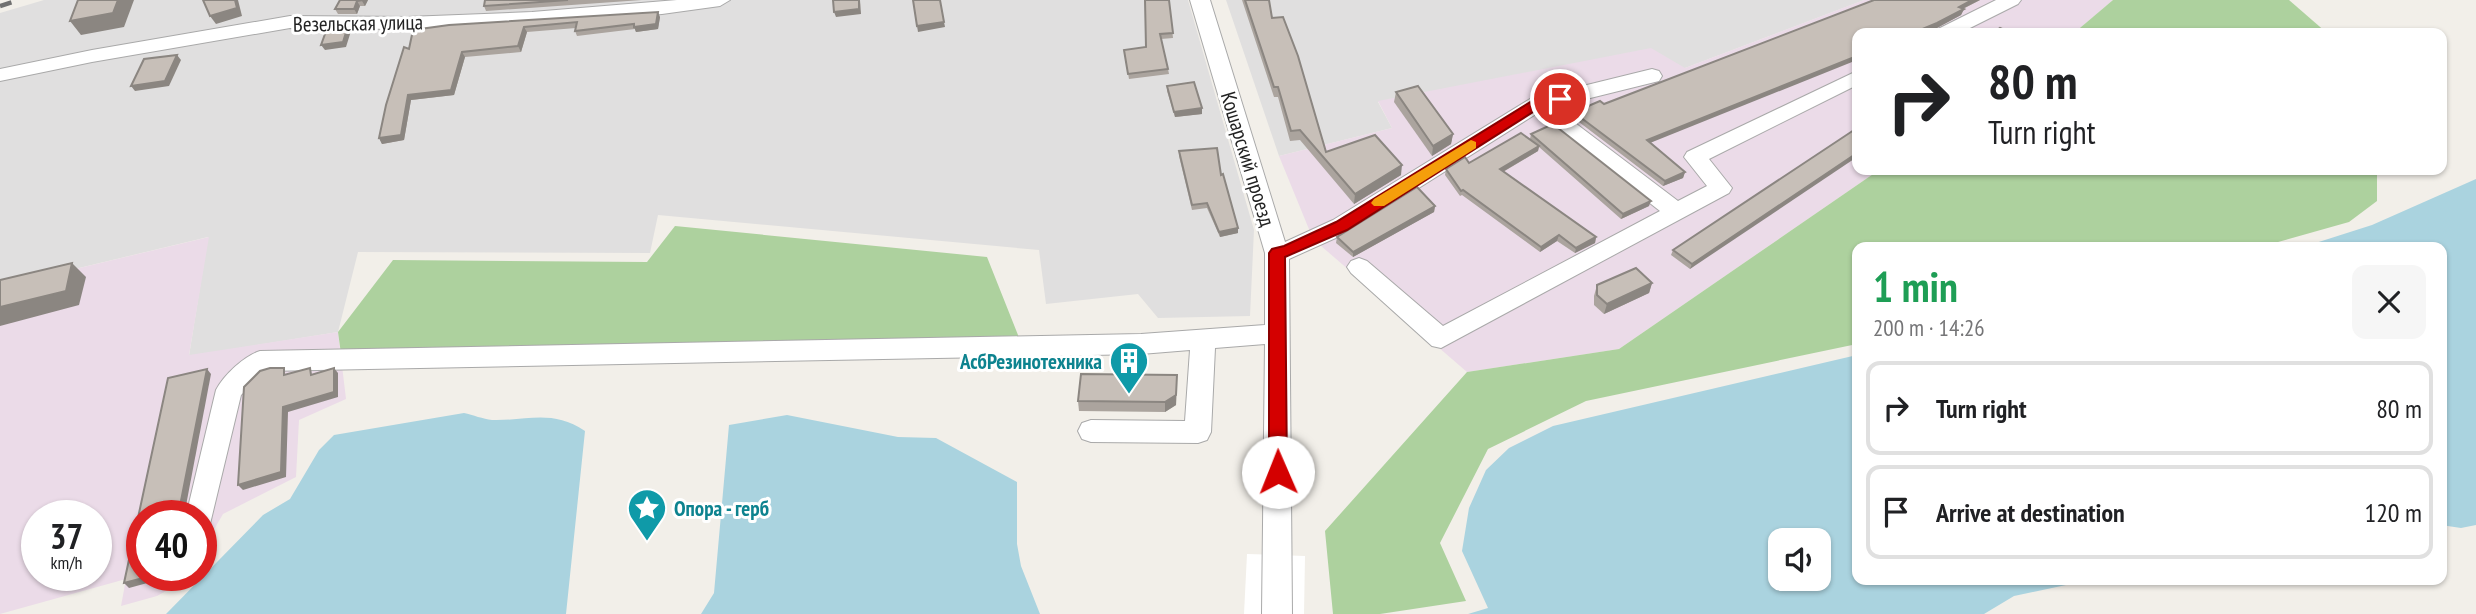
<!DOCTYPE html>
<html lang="en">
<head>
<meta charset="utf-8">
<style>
	body { margin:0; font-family:"PT Sans Narrow",sans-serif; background:#f6f6f6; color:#202124; height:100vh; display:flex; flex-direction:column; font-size:26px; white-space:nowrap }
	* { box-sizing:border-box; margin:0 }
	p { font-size:23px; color:#757577 }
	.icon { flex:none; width:38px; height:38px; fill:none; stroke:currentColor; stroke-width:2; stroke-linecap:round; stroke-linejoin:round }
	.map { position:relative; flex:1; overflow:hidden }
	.side { position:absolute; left:1852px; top:242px; width:595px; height:343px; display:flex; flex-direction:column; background:#fff; border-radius:14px; box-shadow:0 2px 5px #0004 }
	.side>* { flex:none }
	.banner { position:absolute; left:1852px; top:28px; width:595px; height:147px; border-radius:14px; box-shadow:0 2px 5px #0004; background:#fff; color:#202124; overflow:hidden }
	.controls { position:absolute; left:1768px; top:528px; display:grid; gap:14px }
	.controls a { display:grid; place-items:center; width:63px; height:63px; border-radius:14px; background:#fff; box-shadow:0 2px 5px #0004; font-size:35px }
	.speed { position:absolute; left:21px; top:500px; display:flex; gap:14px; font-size:35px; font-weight:700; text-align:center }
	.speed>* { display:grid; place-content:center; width:91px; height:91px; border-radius:50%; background:#fff; box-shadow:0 2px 5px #0004; line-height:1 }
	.speed small { font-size:18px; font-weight:400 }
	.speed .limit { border:10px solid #d22; background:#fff; color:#111 }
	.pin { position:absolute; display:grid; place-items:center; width:60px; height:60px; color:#fff; margin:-30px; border:4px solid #fff; border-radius:50%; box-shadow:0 2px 7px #0007 }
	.me { position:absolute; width:77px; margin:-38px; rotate:359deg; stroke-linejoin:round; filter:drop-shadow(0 0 5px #0008) }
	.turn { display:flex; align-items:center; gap:24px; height:147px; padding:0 21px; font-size:32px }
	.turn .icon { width:91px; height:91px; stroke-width:2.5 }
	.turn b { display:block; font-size:49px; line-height:60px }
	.round { display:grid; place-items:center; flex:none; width:74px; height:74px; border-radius:14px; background:#f6f6f6 }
	.headline { display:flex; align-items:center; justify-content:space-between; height:119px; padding:0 21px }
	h1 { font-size:42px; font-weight:800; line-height:52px; color:#1e9e55 }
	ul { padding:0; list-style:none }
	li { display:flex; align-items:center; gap:21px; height:94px; margin:0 14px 10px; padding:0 7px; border:4px solid #e0e0e0; border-radius:14px }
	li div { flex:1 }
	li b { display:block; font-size:26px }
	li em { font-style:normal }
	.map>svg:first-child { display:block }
	.residential { fill:#e0dfdf }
	.industrial { fill:#ebdbe8; fill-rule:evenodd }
	.forest { fill:#add19e }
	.water { fill:#aad3df; fill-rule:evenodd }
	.pier { fill:#fff }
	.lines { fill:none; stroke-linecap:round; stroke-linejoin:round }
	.minor-casing { stroke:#a9a9a9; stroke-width:2 }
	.minor { fill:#fff; fill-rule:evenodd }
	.rail { stroke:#707070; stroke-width:4.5; stroke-dasharray:12 12; stroke-linecap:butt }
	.wall { fill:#aba49e }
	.shaded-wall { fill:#8b8681 }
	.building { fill:#c7bfb8; stroke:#8b8681; stroke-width:2 }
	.route { fill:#d40000; stroke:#8a0000; stroke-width:2 }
	.slow { fill:#f59e0b }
	.labels { text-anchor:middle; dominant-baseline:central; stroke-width:6; stroke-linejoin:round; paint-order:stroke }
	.street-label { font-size:21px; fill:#222; stroke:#fff }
	.culture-label { font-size:21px; font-weight:bold; fill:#0d838f; stroke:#fff; text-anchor:end }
</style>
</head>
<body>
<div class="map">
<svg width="2476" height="614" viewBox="0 0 2476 614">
	<rect width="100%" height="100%" fill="#f2efe9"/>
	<g class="residential">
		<polygon points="44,0 1188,0 1254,230 1250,316 1158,318 1138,294 1046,304 1039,250 658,215 650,253 358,252 338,332 189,356 208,237 0,287 0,13"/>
		<polygon points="1226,0 1864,0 1685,68 1378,102 1392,128 1279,156"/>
	</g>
	<g class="industrial">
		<polygon points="1864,0 2113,0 2074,33 1857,33 1857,170 1879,170 1619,349 1467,372 1313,239 1279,156 1392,128 1378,101 1651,48 1685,68"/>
		<path d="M 209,237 L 189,355 L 338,332 L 346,399 L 299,420 L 296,477 L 223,514 L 201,552 L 201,516 L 142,516 L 142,576 L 187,576 L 184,581 L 157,596 L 121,606 L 126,579 L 0,614 L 0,287 ZM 37,516 L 96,516 L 96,576 L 37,576 Z"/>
	</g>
	<g class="forest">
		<polygon points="2113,0 2289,0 2327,33 2074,33"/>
		<polygon points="1879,170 2377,170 2377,201 2349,222 2260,247 1857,247 1857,344 1586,401 1488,449 1440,543 1466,601 1380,614 1333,614 1325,531 1467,372 1619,349"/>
		<polygon points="675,226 987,257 1020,340 341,354 338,332 393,260 647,262"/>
	</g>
	<g class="water">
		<polygon points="2476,179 2476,525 2461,528 2441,525 2441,247 2303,247 2372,225"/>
		<path d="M 1857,355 L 1857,579 L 2071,579 L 2066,585 L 2014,596 L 1984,614 L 1468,614 L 1488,608 L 1462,551 L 1469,508 L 1486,470 L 1509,448 L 1553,426 ZM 1780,541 L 1818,541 L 1818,579 L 1780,579 Z"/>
		<path d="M 464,413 C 473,415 483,419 492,420 C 528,421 552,409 585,431 L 566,614 L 166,614 L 263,515 L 290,499 L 319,450 L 334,435 Z"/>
		<polygon points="787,415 898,437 936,438 1017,482 1017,544 1021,566 1040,614 701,614 714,593 729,425"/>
	</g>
	<polygon class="pier" points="1247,554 1305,556 1304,614 1244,614"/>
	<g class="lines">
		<g class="minor-casing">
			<g id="minor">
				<polygon points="677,0 730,0 720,6 662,14 532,24 407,29 290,28 92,62 0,81 0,69 92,50 290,16 407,17 532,12"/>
				<path d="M 1190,0 L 1210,0 L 1285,242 L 1333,220 L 1530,99 L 1652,69 L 1659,71 L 1662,76 L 1659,81 L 1554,107 L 1678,201 L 1707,186 L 1684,157 L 1687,152 L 1857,71 L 1857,85 L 1709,159 L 1732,188 L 1729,193 L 1441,348 L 1432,346 L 1351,273 L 1347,267 L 1351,261 L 1359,258 L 1367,261 L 1443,326 L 1660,211 L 1536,114 L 1349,232 L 1289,259 L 1292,614 L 1262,614 L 1265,344 L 1215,348 L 1211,432 L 1207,440 L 1198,443 L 1091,442 L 1082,439 L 1078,431 L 1082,423 L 1091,420 L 1185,421 L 1190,350 L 1141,354 L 266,371 L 241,395 L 210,524 L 201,527 L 201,516 L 186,516 L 216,390 C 224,375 244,356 260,351 L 1141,334 L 1265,325 L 1265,253 Z"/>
				<polygon points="1996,0 2021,0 2018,4 1960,33 1935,33 1938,29"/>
			</g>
		</g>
		<use href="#minor" class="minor"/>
		<polyline class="rail" points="0,6 19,0"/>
	</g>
	<g class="wall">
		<polygon points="340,0 368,0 365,6 360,6 357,14 338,14 335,9"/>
		<polygon points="485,0 642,0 486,11 484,6"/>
		<polygon points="1169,0 1173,38 1161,39 1168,69 1169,74 1129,79 1124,50 1146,47"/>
		<polygon points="1242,0 1269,0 1272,18 1326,152 1401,175 1354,204 1300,140 1290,141 1278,97 1274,97"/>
		<polygon points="1874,0 1980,0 1963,9 1964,9 1961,15 1935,29 1923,33 1857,33 1650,143 1685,172 1683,178 1663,186 1575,119 1576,114 1580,113 1581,109 1604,104"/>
		<polygon points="660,17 658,29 636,32 635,29 577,36 575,31 576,28 527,32 521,52 465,57 454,95 411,100 404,140 382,144 379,138 409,49 413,30"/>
		<polygon points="1167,86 1202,108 1202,114 1175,117 1167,91"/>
		<polygon points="1396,92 1453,134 1451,144 1432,156 1394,102"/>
		<polygon points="1857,128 1690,269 1671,255 1673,250"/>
		<polygon points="1531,134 1649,206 1621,219 1539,147 1538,151 1503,172 1596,237 1595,243 1575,253 1557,241 1540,252 1462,195 1460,196 1445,175 1446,169 1535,143 1530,139"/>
		<polygon points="1179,151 1221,175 1238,233 1220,237 1207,208 1192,210 1179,156"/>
		<polygon points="1435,206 1434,212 1353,257 1336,243 1337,237"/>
		<polygon points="1652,283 1649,293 1604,314 1594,305 1594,296 1597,285"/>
		<polygon points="1177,375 1176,405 1165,412 1079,411 1078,401"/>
	</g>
	<g class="shaded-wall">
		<polygon points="118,0 134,0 124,27 81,35 70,21"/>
		<polygon points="235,0 238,0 242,16 216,24 210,16"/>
		<polygon points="363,0 368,0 365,6 362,1"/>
		<polygon points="860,0 861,14 836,17 834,12"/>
		<polygon points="1972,0 1980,0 1956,12 1959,7"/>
		<polygon points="357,1 360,6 357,14 354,9"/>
		<polygon points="1964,9 1961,15 1935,29 1923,33 1913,33"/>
		<polygon points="658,12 660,17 658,29 636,32 634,27"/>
		<polygon points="944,22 945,27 918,32 917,26"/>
		<polygon points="348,26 351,31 346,47 325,50 321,45"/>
		<polygon points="524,27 527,32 521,52 518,46"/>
		<polygon points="462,52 465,57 454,95 411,100 404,140 382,144 379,138 408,95"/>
		<polygon points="177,55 181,60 169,86 135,91 131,86"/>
		<polygon points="1857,56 1857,60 1645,145 1647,140"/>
		<polygon points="1202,108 1202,114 1175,117 1174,112"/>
		<polygon points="1453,134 1451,144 1432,156 1433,146"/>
		<polygon points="1539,146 1538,151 1499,174 1500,169"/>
		<polygon points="1857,153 1857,157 1690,269 1692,264"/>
		<polygon points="1402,165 1401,175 1354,204 1355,194"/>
		<polygon points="1685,172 1683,178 1663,186 1665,181"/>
		<polygon points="1651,201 1649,206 1621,219 1623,214"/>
		<polygon points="1435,206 1434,212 1353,257 1353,252"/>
		<polygon points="1238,228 1238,233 1220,237 1219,232"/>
		<polygon points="1559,235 1557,241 1540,252 1541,247"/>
		<polygon points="1596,237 1595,243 1575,253 1576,248"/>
		<polygon points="72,263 86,277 79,305 0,326 0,307"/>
		<polygon points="1652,283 1649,293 1604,314 1607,304"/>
		<polygon points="334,368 338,373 338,397 288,412 286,477 243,490 238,485 283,407"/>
		<polygon points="207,369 211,374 184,516 178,516"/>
		<polygon points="1177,375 1176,405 1165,412 1165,402"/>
		<polygon points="151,576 173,576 129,588 124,583"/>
	</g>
	<g class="building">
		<polygon points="78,0 118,0 113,13 70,21"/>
		<polygon points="203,0 235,0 237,8 210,16"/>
		<polygon points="340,0 363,0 357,1 354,9 335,9"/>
		<polygon points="485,0 568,0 484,6"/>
		<polygon points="833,0 859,0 859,9 834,12"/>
		<polygon points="913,0 940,0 944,22 917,26"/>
		<polygon points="1145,0 1169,0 1173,33 1160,34 1168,69 1128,74 1124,50 1146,47"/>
		<polygon points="1245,0 1269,0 1272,18 1283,17 1298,56 1326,152 1375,135 1402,165 1355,194 1300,130 1291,131 1278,87 1274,87"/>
		<polygon points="1874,0 1972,0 1959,7 1964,9 1937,23 1913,33 1857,33 1857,56 1647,140 1685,172 1665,181 1576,114 1583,111 1581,109 1600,101 1604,104"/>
		<polygon points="658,12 656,24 634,27 634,24 575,31 577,22 524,27 518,46 462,52 451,90 408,95 401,135 379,138 386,105 404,47 409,49 413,30 449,25"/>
		<polygon points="328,26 348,26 343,42 321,45"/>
		<polygon points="2000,28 2011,33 1993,33"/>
		<polygon points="177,55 165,81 131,86 144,59"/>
		<polygon points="1194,82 1202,108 1174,112 1167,86"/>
		<polygon points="1418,86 1453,134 1433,146 1396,92"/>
		<polygon points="1553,124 1651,201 1623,214 1531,134"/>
		<polygon points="1857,128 1857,153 1692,264 1673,250"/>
		<polygon points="1521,133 1539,146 1500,169 1596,237 1576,248 1559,235 1541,247 1463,190 1461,191 1446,169 1465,157 1469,163"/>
		<polygon points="1217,148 1221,175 1223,174 1238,228 1219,232 1207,203 1192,205 1179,151"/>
		<polygon points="1417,187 1435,206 1353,252 1337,237"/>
		<polygon points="72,263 66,291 0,307 0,280"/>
		<polygon points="1636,268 1652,283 1607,304 1597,295 1597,285"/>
		<polygon points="270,368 284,368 284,375 310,368 311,375 334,368 334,392 283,407 281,472 238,485 244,387 260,371"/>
		<polygon points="207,369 178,516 142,516 142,576 151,576 124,583 168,378"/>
		<polygon points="1081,374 1177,375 1176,395 1165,402 1078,401"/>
	</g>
	<polygon class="route" points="1560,94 1564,95 1564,102 1541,107 1347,230 1285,257 1287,472 1284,477 1278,479 1272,477 1269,472 1269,253 1272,249 1284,246 1336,222 1532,101"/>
	<polygon class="slow" points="1471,140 1476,142 1476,148 1384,206 1374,206 1371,203 1374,199"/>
	<defs>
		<g id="building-pin" transform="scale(2.0125)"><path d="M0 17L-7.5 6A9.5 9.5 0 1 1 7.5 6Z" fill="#0f9aa8" stroke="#fff"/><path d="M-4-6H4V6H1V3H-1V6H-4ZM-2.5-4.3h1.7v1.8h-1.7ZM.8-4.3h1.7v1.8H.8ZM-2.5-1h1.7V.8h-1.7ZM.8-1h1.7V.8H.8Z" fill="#fff"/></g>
		<g id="sight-pin" transform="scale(2.0125)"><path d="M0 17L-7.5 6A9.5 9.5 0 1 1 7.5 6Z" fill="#0f9aa8" stroke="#fff"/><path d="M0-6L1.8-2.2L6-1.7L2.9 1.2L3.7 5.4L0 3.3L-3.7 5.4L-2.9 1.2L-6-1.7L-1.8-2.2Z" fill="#fff"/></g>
	</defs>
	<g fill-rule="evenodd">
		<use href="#building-pin" x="1129" y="361"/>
		<use href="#sight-pin" x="647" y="508"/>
	</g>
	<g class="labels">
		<g class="street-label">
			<text transform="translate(358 23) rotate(-1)">Везельская улица</text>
			<text transform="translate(1248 159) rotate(73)">Кошарский проезд</text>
		</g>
		<g class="culture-label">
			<text x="1102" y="361">АсбРезинотехника</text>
			<text x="674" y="508" text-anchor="start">Опора - герб</text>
		</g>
	</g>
</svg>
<div class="controls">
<a><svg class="icon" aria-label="sound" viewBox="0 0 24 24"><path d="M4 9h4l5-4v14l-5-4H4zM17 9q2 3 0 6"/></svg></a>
</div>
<div class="speed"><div>37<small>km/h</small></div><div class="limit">40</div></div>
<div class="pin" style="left:1560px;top:99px;background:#d93025"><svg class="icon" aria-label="arrive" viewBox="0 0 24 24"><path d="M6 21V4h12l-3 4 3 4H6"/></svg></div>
<svg class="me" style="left:1278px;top:472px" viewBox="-20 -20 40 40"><circle r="19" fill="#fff"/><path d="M0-13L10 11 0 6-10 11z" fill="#d40000"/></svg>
<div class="banner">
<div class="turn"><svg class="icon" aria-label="right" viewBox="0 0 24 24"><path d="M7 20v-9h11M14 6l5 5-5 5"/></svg><div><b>80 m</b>Turn right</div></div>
</div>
<section class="side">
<div class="headline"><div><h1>1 min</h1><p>200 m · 14:26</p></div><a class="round"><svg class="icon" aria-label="close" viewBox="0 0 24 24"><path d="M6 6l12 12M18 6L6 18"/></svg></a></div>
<ul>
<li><svg class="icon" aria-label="right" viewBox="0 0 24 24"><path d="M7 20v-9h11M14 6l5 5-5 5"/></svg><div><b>Turn right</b></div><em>80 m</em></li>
<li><svg class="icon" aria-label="arrive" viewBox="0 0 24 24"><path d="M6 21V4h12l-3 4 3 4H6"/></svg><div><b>Arrive at destination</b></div><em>120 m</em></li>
</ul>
</section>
</div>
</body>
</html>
